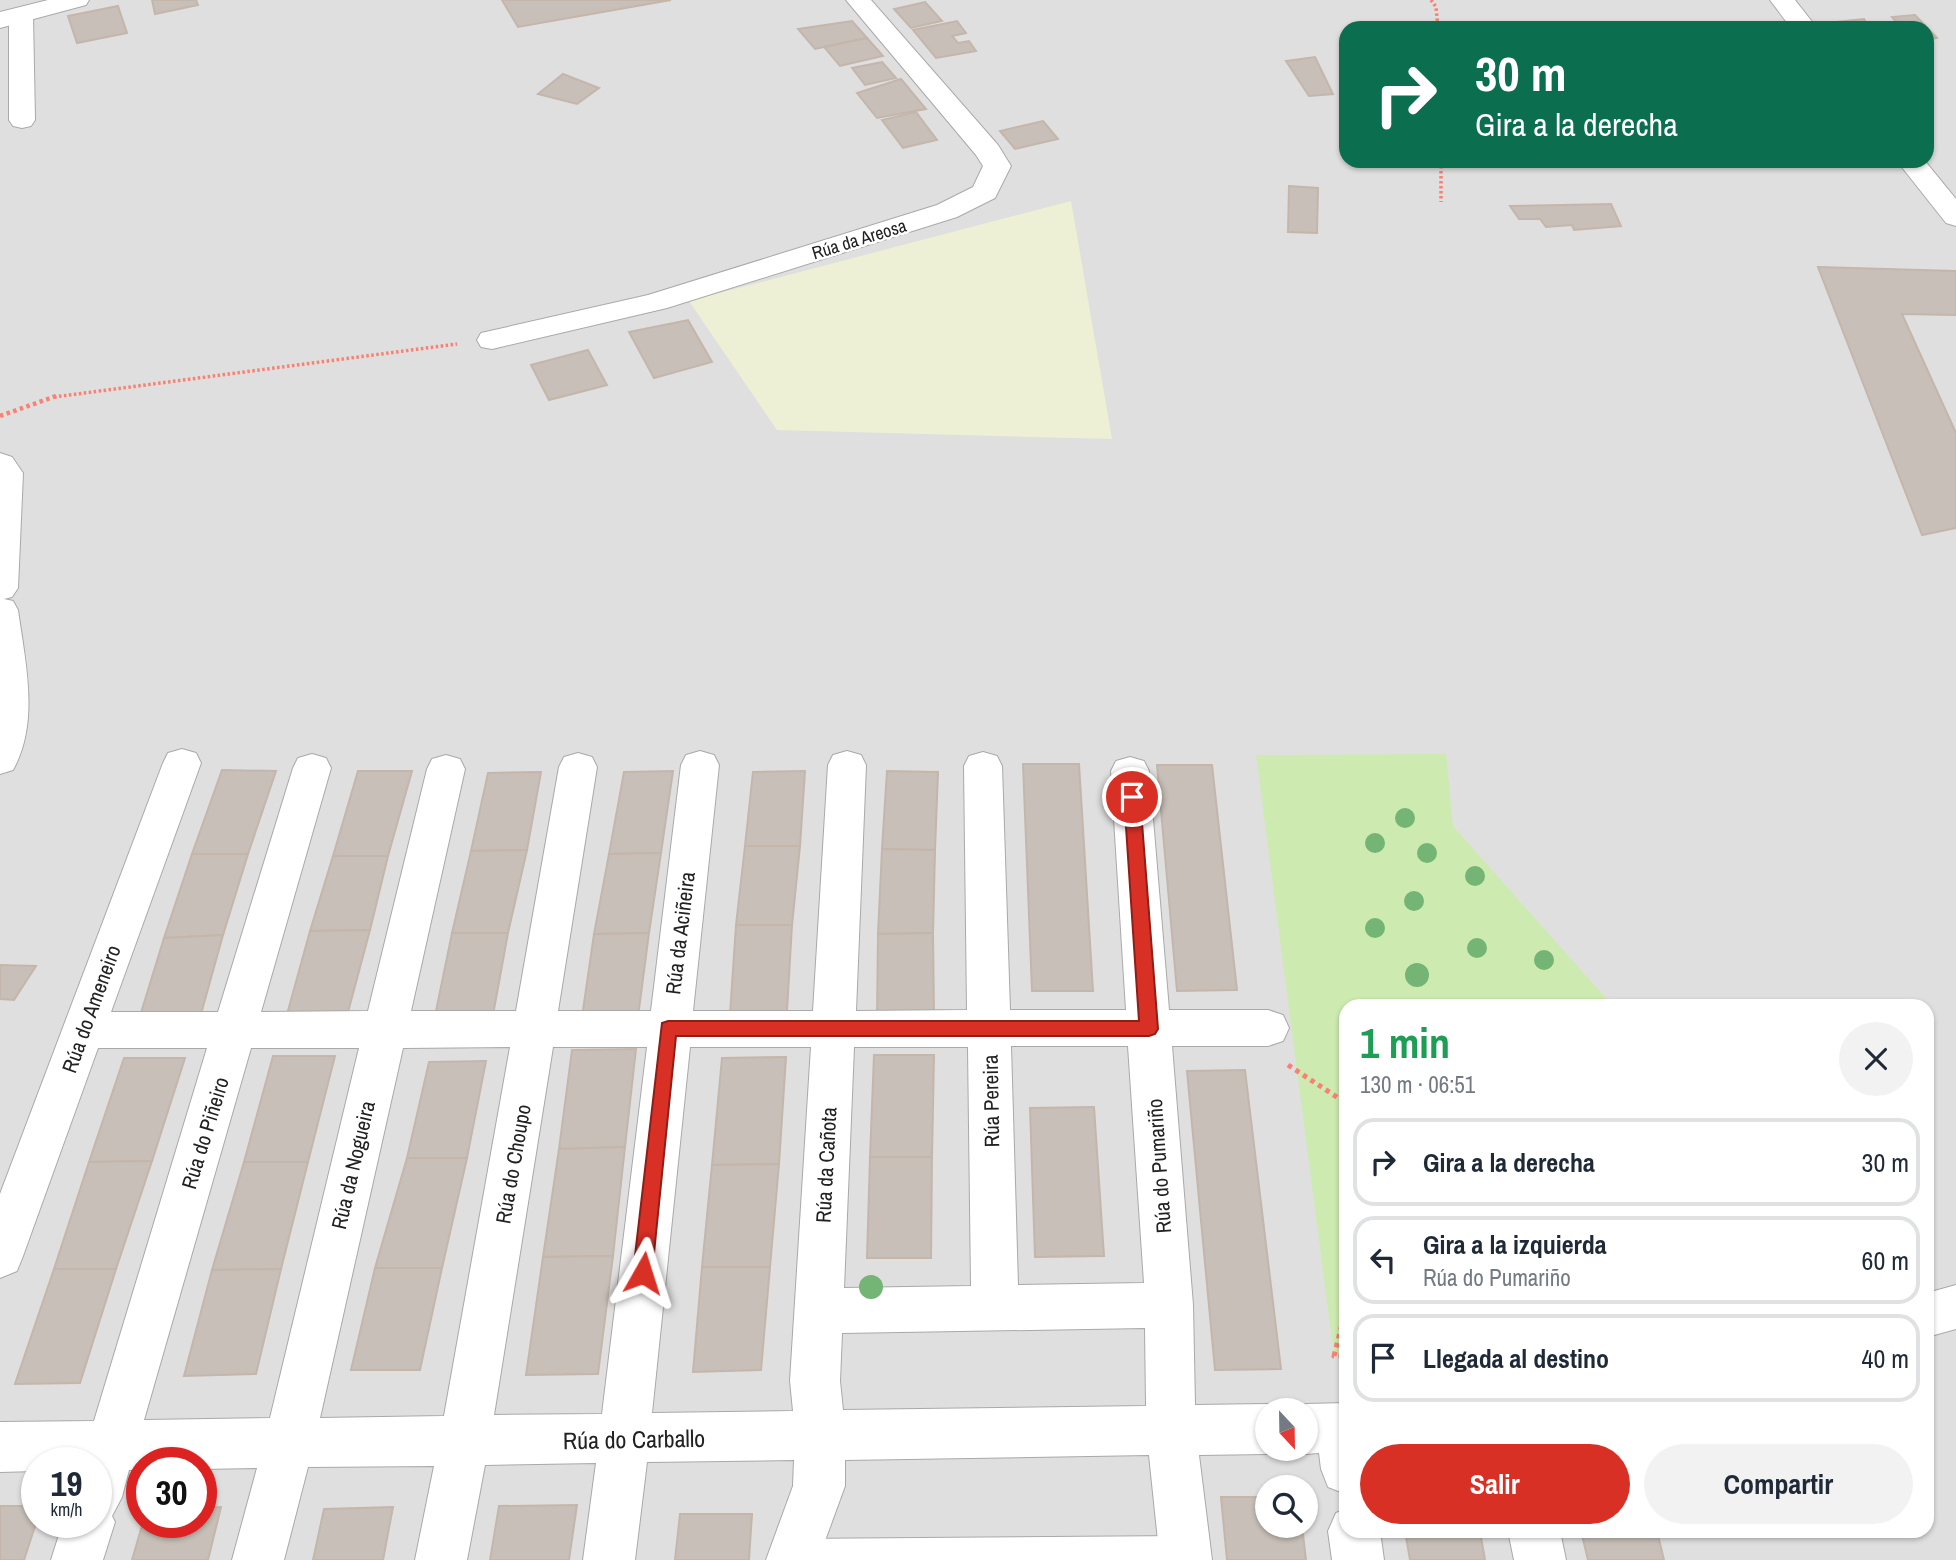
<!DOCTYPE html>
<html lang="es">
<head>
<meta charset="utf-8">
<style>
	body { margin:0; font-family:"Archivo Narrow",sans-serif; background:#f2f2f3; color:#1f2937; height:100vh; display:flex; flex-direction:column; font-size:26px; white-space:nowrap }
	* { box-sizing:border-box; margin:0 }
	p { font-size:23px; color:#747a83 }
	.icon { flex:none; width:38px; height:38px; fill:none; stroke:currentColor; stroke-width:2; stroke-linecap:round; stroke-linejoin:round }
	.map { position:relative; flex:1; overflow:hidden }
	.side { position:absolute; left:1339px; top:999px; width:595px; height:539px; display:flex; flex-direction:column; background:#fff; border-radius:21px; box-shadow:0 2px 5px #0004 }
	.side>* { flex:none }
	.guide { position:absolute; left:1339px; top:21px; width:595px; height:147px; border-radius:21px; box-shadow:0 2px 5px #0004; background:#0b6e4f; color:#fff; overflow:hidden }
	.needle { width:46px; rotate:158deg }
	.buttons { position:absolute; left:1255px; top:1398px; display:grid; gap:14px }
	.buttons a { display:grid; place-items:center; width:63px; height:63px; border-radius:50%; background:#fff; box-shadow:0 2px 5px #0004; font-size:35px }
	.speed { position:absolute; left:21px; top:1447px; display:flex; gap:14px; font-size:35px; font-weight:700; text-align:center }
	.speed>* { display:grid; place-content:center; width:91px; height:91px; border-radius:50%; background:#fff; box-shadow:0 2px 5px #0004; line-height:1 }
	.speed small { font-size:18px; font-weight:400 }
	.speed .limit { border:10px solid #d22; background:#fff; color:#111 }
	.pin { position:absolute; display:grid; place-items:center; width:60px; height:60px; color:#fff; margin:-30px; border:4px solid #fff; border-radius:50%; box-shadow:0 2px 7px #0007 }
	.me { position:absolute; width:77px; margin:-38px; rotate:6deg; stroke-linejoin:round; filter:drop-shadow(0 0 5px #0008) }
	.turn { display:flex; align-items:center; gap:24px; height:147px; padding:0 21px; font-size:32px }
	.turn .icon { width:91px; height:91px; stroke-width:2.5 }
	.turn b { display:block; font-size:49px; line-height:60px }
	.round { display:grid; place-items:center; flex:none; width:74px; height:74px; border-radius:37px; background:#f2f2f3 }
	.overview { display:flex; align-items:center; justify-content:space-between; height:119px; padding:0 21px }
	h1 { font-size:42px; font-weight:700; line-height:52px; color:#1e9e55 }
	.primary-button { display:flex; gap:14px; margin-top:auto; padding:14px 21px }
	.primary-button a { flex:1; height:80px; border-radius:42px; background:#d93025; color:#fff; font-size:28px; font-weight:700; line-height:80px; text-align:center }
	.primary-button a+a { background:#f2f2f3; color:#1f2937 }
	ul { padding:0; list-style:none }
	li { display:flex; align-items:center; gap:21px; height:88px; margin:0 14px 10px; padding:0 7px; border:4px solid #e0e1e3; border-radius:21px }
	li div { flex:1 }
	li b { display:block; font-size:26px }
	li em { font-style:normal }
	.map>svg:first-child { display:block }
	.residential { fill:#e0dfdf; fill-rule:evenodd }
	.farmland { fill:#eef0d5 }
	.grass { fill:#cdebb0 }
	.building { fill:#c7bfb8; stroke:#c4b6ab; stroke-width:2 }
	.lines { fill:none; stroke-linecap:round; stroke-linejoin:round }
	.service-casing { stroke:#a9a9a9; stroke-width:2 }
	.minor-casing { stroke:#a9a9a9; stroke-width:2 }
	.tertiary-casing { stroke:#a9a9a9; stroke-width:2 }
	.path-far2 { stroke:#fa8072; stroke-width:3.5; stroke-dasharray:2.5 2.5; stroke-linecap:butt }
	.path-far1 { stroke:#fa8072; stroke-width:4.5; stroke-dasharray:3.5 3.5; stroke-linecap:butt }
	.path { stroke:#fa8072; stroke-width:5; stroke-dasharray:4.5 4.5; stroke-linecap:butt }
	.service { fill:#fff; fill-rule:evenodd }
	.minor { fill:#fff; fill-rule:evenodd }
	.tertiary { fill:#fff; fill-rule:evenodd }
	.tree { fill:#74b475 }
	.route { fill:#d93025; stroke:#8d1f18; stroke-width:2 }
	.labels { text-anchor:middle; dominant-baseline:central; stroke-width:5; stroke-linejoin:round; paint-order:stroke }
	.far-street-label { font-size:18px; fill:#222; stroke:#fff }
	.street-label { font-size:21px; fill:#222; stroke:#fff }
	.near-street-label { font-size:24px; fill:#222; stroke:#fff }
</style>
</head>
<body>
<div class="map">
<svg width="1956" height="1560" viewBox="0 0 1956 1560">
	<rect width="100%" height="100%" fill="#f2efe9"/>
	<path class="residential" d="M 0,0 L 1956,0 L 1956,1560 L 0,1560 ZM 1346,28 L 1927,28 L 1927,161 L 1346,161 ZM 1346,1006 L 1927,1006 L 1927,1531 L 1346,1531 ZM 1267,1410 L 1306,1410 L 1306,1449 L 1267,1449 ZM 37,1463 L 96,1463 L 96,1522 L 37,1522 ZM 142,1463 L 201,1463 L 201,1522 L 142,1522 ZM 1267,1488 L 1306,1488 L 1306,1526 L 1267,1526 Z"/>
	<polygon class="farmland" points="1071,201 1112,439 777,430 689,301"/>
	<polygon class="grass" points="1446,754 1453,826 1613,1006 1346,1006 1346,1355 1334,1356 1256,755"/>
	<g class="building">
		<polygon points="152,0 196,0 198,5 155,14"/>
		<polygon points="502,0 671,0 518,27"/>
		<polygon points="925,2 942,21 911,28 894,9"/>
		<polygon points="118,6 127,33 77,43 68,16"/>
		<polygon points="1915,15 1937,38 1927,40 1927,28 1830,28 1826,23 1864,19 1869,27 1899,25 1892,17"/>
		<polygon points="852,21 867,38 815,49 798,29"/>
		<polygon points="957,21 966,33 952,36 958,43 969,41 976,51 936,58 913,30"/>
		<polygon points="867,38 883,56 840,66 824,47"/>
		<polygon points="1315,57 1333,94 1309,96 1286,61"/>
		<polygon points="882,62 896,78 865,85 852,68"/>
		<polygon points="563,74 599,88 577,104 538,94"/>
		<polygon points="901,79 926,109 877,118 857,93"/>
		<polygon points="916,112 937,140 903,148 882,120"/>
		<polygon points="1043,121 1058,139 1015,149 1000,131"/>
		<polygon points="1289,186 1318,188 1317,233 1288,232"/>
		<polygon points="1611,204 1621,226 1574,230 1572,225 1546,227 1540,219 1519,219 1510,206"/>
		<polygon points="1818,267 1956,271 1956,315 1902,314 1956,433 1956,528 1922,535"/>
		<polygon points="688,320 712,362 654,378 629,332"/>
		<polygon points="588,350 607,385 549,400 531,365"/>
		<polygon points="1023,764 1079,764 1093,991 1032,991"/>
		<polygon points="1157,765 1212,765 1237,990 1177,991"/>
		<polygon points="222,770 276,771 248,854 192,854"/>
		<polygon points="358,771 412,771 388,856 333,856"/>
		<polygon points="673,771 661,853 609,854 624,772"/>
		<polygon points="805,771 800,846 745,846 753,772"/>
		<polygon points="887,771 938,772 935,850 882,849"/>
		<polygon points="541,772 527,850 471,851 488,773"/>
		<polygon points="745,846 800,846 792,925 736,925"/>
		<polygon points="882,849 935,850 933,933 878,934"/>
		<polygon points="527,850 508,933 452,933 471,851"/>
		<polygon points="661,853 649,933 594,934 609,854"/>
		<polygon points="192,854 248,854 223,935 164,938"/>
		<polygon points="333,856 388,856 370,930 310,931"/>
		<polygon points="736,925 792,925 787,1011 730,1014"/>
		<polygon points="370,930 347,1016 286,1018 310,931"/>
		<polygon points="452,933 508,933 493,1015 435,1016"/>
		<polygon points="649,933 638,1017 582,1017 594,934"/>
		<polygon points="933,933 934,1015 877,1016 878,934"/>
		<polygon points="223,935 201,1014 140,1016 164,938"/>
		<polygon points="0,965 36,966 14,1000 0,999"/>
		<polygon points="636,1049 625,1147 559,1149 572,1050"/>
		<polygon points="874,1055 934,1055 932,1157 870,1157"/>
		<polygon points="273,1056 335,1056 308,1162 244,1162"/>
		<polygon points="786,1057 779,1164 712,1165 722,1058"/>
		<polygon points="124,1058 185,1058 152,1161 89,1162"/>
		<polygon points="486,1061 467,1158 407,1158 429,1062"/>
		<polygon points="1245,1070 1281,1369 1215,1370 1187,1071"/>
		<polygon points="1094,1107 1104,1256 1035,1257 1030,1108"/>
		<polygon points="625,1147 613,1256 543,1257 559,1149"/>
		<polygon points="870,1157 932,1157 931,1258 867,1258"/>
		<polygon points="407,1158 467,1158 442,1268 375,1268"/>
		<polygon points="152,1161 116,1269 54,1269 89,1162"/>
		<polygon points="244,1162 308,1162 281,1269 212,1270"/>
		<polygon points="779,1164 770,1267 702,1267 712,1165"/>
		<polygon points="613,1256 598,1374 526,1375 543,1257"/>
		<polygon points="702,1267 770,1267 761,1370 693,1372"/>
		<polygon points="375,1268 442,1268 420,1370 351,1370"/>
		<polygon points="54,1269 116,1269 80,1383 15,1384"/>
		<polygon points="281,1269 256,1374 184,1376 212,1270"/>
		<polygon points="1221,1497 1267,1497 1267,1526 1302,1526 1306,1560 1227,1560"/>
		<polygon points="577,1505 569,1560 490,1560 499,1506"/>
		<polygon points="0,1506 37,1506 37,1520 24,1560 0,1560"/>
		<polygon points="221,1507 208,1560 132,1560 143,1522 201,1522 201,1508"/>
		<polygon points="393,1507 383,1560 313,1560 324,1509"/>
		<polygon points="680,1514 752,1514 749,1560 675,1560"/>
		<polygon points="1405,1531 1480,1531 1485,1560 1410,1560"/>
		<polygon points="1581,1531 1657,1531 1664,1560 1588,1560"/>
	</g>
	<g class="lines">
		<g class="service-casing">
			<polygon id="service" points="1185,1536 1197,1541 1202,1553 1199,1560 777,1560 775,1556 780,1544 792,1539"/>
		</g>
		<g class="minor-casing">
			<g id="minor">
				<polygon points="846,0 871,0 998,145 1011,166 995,198 957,217 667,308 492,349 481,347 477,340 481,333 648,295 937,205 973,187 983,166 976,155"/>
				<polygon points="1770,0 1795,0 1817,28 1791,28"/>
				<polygon points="21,8 30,10 33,15 35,120 31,126 22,128 13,126 9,120 9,15 12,10"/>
				<polygon points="1897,161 1925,161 1956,199 1956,226 1946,223"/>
				<path d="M 0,453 L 12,457 L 23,473 L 18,588 L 12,597 L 4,599 L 13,601 L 18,610 C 25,661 40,722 13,770 L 0,774 Z"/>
				<path d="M 182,749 L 196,753 L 201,763 L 111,1012 L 218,1012 L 293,768 L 298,758 L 312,754 L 326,758 L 331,768 L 261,1012 L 368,1011 L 427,769 L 432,759 L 446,755 L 460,759 L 465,769 L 411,1011 L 516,1011 L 559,767 L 564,757 L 578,753 L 592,757 L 597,767 L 558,1011 L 651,1011 L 681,765 L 686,755 L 700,751 L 714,755 L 719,765 L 693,1011 L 813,1011 L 828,765 L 833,755 L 847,751 L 861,755 L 866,765 L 856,1011 L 967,1010 L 964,766 L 969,756 L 983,752 L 997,756 L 1002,766 L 1010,1010 L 1126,1010 L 1111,771 L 1116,761 L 1130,757 L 1144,761 L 1149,771 L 1169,1010 L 1268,1010 L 1283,1015 L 1289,1028 L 1283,1041 L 1268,1046 L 1172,1046 L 1193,1305 L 1195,1405 L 1267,1404 L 1282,1410 L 1267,1410 L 1267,1449 L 1278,1449 L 1267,1454 L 1199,1455 L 1212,1560 L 1160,1560 L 1149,1455 L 845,1460 L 845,1486 L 818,1560 L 766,1560 L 793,1486 L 794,1460 L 647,1462 L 635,1560 L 583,1560 L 596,1463 L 485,1465 L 467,1560 L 415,1560 L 434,1466 L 308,1467 L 284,1560 L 232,1560 L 257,1468 L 201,1469 L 201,1463 L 142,1463 L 142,1470 L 129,1470 L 122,1497 L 112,1516 L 115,1522 L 103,1560 L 51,1560 L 63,1522 L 96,1522 L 96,1463 L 37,1463 L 37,1471 L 0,1472 L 0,1422 L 94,1421 L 207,1048 L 98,1048 L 23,1256 L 17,1271 L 0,1278 L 0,1194 L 163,763 L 168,753 ZM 1011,1046 L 1128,1046 L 1144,1283 L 1018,1285 ZM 510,1047 L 444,1416 L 320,1418 L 403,1048 ZM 553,1047 L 647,1047 L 602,1414 L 494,1415 ZM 690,1047 L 811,1047 L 790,1381 L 793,1411 L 652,1413 ZM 854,1047 L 968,1047 L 971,1286 L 844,1288 ZM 251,1048 L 359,1048 L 270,1418 L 144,1420 ZM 1145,1328 L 1146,1406 L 843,1410 L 840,1381 L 842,1333 Z"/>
				<polygon points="1956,1285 1956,1329 1927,1337 1927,1293"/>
				<polygon points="1346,1403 1346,1494 1328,1487 1321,1469 1319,1453 1306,1454 1295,1449 1306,1449 1306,1410 1291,1410 1306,1404"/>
				<polygon points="1346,1509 1346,1531 1380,1531 1384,1560 1332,1560 1328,1531 1336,1513"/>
				<polygon points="1508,1531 1560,1531 1566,1560 1514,1560"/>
			</g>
		</g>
		<g class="tertiary-casing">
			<polygon id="tertiary" points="48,0 89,0 86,5 0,28 0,12"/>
		</g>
		<g class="path-far2">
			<polyline points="1431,0 1436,7 1438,28"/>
			<polyline points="1441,161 1441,202"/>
			<polyline points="54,397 457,344"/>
		</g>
		<polyline class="path-far1" points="0,416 59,395"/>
		<g class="path">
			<polyline points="1288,1065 1346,1103"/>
			<polyline points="1346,1308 1334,1356 1346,1356"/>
		</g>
		<use href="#service" class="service"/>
		<use href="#minor" class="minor"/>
		<use href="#tertiary" class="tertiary"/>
	</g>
	<g class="tree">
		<circle cx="1405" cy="818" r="10"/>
		<circle cx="1375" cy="843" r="10"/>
		<circle cx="1427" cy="853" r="10"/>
		<circle cx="1475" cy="876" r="10"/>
		<circle cx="1414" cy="901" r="10"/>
		<circle cx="1375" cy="928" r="10"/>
		<circle cx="1477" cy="948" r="10"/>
		<circle cx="1544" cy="960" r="10"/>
		<circle cx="1417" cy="975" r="12"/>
		<circle cx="871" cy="1287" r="12"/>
	</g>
	<polygon class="route" points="1132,791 1140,797 1158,1029 1155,1034 1149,1036 676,1036 652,1273 650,1280 643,1282 636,1280 633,1273 662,1023 668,1021 1139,1021 1124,797"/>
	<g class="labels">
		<g class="far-street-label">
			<text transform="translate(859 239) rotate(-17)">Rúa da Areosa</text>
		</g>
		<g class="street-label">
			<text transform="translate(680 933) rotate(-83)">Rúa da Aciñeira</text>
			<text transform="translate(91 1009) rotate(-70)">Rúa do Ameneiro</text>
			<text transform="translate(991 1101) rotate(-91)">Rúa Pereira</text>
			<text transform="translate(205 1133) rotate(-73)">Rúa do Piñeiro</text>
			<text transform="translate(513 1164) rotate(-80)">Rúa do Choupo</text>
			<text transform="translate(353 1165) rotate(-77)">Rúa da Nogueira</text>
			<text transform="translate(826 1165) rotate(-87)">Rúa da Cañota</text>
			<text transform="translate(1159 1166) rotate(-94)">Rúa do Pumariño</text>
		</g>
		<g class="near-street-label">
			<text transform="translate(634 1439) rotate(-1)">Rúa do Carballo</text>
		</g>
	</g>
</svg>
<div class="buttons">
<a><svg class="needle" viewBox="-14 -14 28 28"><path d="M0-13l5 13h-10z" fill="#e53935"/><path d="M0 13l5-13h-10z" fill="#747a83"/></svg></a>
<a><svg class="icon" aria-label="search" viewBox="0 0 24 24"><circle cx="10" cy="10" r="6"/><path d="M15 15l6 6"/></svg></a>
</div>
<div class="speed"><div>19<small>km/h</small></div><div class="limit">30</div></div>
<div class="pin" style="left:1132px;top:797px;background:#d93025"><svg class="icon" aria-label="arrive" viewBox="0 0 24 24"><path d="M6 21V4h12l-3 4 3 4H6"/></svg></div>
<svg class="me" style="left:643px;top:1273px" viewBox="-20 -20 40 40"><path d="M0-17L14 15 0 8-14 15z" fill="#d93025" stroke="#fff" stroke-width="4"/></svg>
<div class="guide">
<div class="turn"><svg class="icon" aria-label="right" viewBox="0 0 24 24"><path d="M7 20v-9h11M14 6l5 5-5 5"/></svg><div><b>30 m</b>Gira a la derecha</div></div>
</div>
<section class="side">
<div class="overview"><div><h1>1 min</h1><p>130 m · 06:51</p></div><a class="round"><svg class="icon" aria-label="close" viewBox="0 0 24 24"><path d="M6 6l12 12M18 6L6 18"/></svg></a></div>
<ul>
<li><svg class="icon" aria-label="right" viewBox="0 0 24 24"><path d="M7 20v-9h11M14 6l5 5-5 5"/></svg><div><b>Gira a la derecha</b></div><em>30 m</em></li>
<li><svg class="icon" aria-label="left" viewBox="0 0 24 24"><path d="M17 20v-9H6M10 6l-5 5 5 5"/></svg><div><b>Gira a la izquierda</b><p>Rúa do Pumariño</p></div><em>60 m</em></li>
<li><svg class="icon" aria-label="arrive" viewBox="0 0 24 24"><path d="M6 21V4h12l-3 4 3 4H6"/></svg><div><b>Llegada al destino</b></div><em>40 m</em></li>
</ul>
<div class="primary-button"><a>Salir</a><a>Compartir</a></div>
</section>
</div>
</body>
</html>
